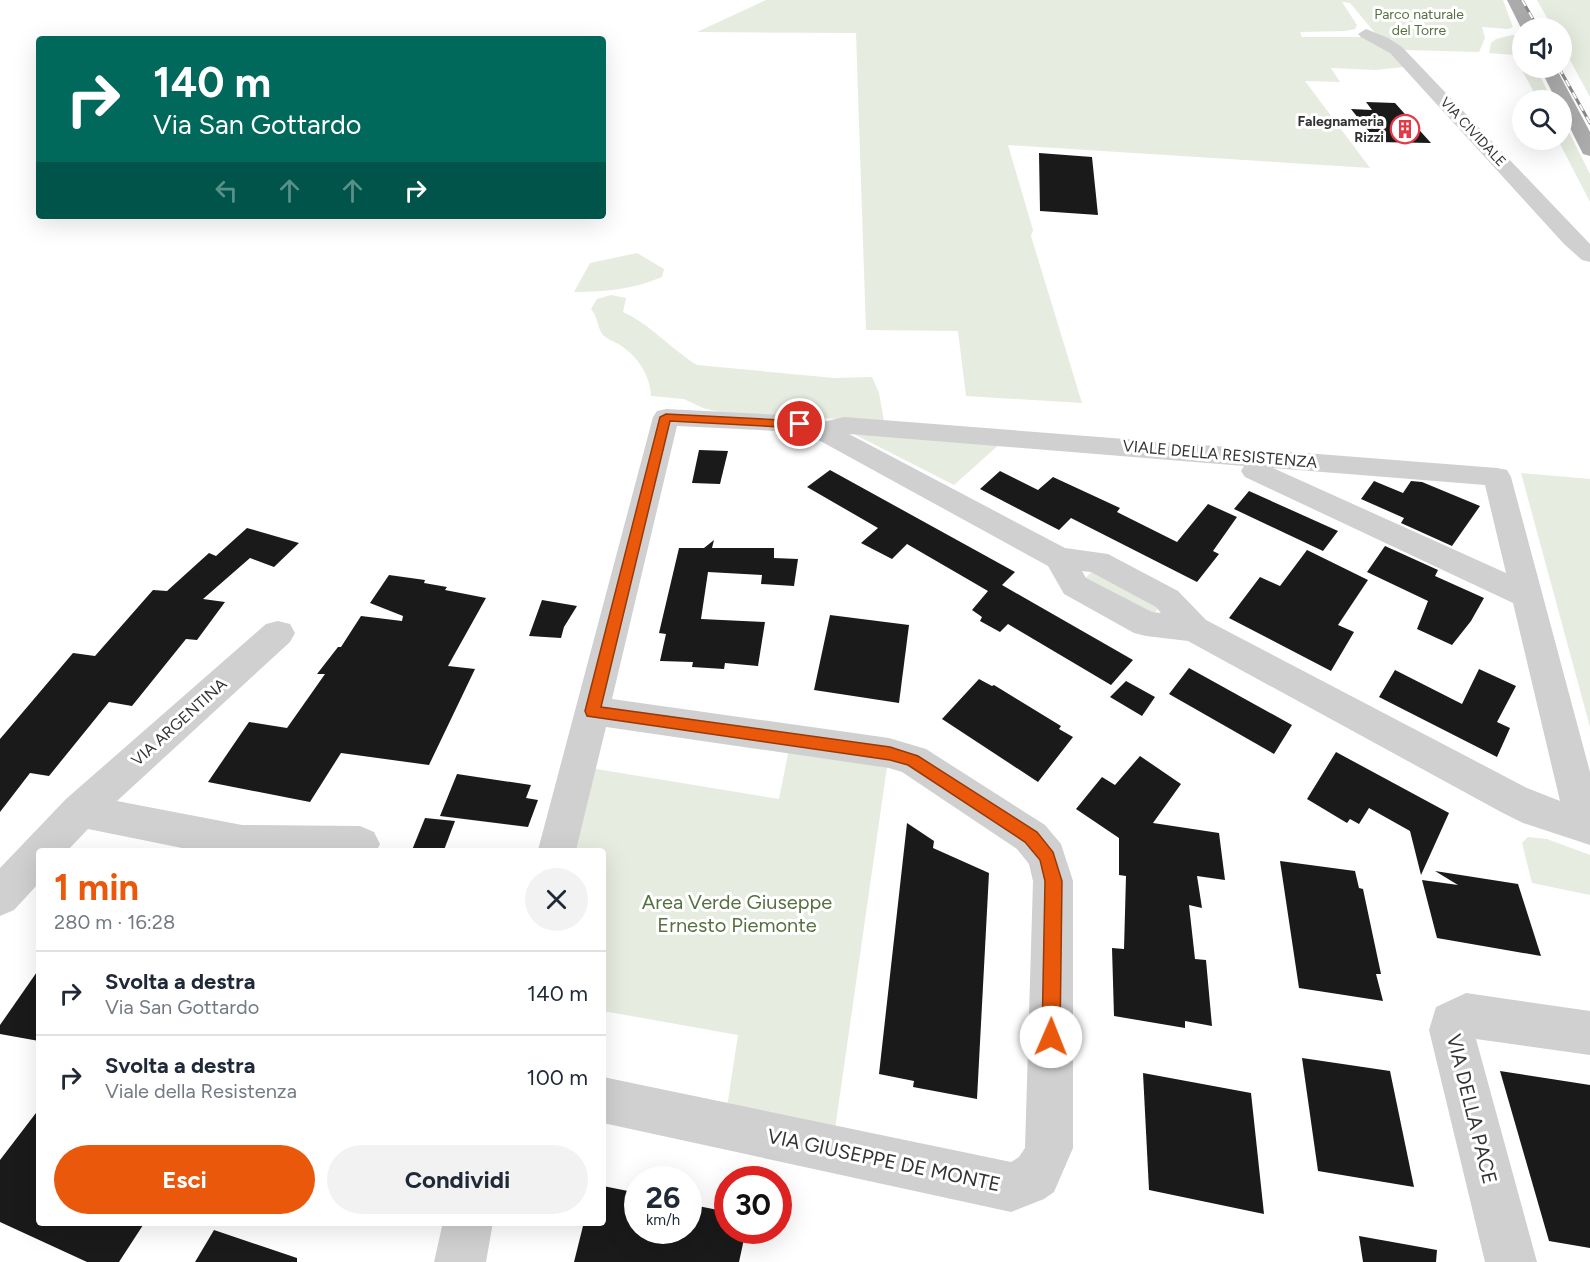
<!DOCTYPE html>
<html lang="it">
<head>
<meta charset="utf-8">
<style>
	body { margin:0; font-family:Figtree,sans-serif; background:#f2f2f3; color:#1f2937; height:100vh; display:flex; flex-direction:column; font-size:22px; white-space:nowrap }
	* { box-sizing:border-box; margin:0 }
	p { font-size:20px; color:#747a83 }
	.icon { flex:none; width:33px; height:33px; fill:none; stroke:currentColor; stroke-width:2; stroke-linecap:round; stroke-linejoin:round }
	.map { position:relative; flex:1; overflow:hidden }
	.details { position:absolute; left:36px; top:848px; width:570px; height:378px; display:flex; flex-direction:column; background:#fff; border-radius:6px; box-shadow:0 6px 24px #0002 }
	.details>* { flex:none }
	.banner { position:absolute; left:36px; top:36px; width:570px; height:183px; border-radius:6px; box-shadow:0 6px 24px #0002; background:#00695c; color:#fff; overflow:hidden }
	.fabs { position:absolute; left:1512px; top:18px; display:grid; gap:12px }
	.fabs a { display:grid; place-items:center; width:60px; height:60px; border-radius:50%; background:#fff; box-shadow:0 6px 24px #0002; font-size:30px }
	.speed { position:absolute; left:624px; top:1166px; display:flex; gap:12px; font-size:30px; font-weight:700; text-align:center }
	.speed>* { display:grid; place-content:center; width:78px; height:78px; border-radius:50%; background:#fff; box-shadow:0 6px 24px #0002; line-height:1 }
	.speed small { font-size:15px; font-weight:400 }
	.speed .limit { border:9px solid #d22; background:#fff; color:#111 }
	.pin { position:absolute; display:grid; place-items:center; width:51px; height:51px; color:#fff; margin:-26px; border:3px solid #fff; border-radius:50%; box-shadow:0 2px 6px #0007 }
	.me { position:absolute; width:66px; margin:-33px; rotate:1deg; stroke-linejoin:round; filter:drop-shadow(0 0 4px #0008) }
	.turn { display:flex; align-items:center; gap:21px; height:126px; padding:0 18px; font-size:27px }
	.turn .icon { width:78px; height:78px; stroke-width:2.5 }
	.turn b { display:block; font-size:42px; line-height:51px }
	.lanes { display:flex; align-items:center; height:57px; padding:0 18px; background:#0003; justify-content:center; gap:30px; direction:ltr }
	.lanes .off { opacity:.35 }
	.round { display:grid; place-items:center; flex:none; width:63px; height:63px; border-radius:32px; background:#f2f2f3 }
	.headline { display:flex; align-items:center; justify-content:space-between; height:102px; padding:0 18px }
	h1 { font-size:36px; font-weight:700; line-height:45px; color:#ea580c }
	.action { display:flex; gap:12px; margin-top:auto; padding:12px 18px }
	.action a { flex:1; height:69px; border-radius:36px; background:#ea580c; color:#fff; font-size:24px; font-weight:700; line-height:69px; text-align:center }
	.action a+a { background:#f2f2f3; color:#1f2937 }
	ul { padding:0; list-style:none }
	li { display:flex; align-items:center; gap:18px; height:84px; padding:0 18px; border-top:2px solid #e0e1e3 }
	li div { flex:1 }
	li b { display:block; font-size:22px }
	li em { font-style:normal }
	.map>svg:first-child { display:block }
	.green { fill:#e6ecdf }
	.building { fill:#1a1a1a }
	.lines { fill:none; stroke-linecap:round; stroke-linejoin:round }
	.street { fill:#d0d0d0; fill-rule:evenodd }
	.primary { fill:#ababab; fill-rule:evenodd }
	.rail-casing { stroke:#888; stroke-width:3 }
	.rail { stroke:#fff; stroke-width:2; stroke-dasharray:7; stroke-linecap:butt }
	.route { fill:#ea580c; stroke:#983908; stroke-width:1.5 }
	.labels { text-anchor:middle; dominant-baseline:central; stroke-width:6; stroke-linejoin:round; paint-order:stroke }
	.far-park-label { font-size:14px; fill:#56703f; stroke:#fff }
	.far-poi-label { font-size:14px; font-weight:bold; fill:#333; stroke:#fff; text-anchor:end }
	.far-street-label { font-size:14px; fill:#333; stroke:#fff }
	.street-label { font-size:16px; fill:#333; stroke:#fff }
	.near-park-label { font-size:20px; fill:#56703f; stroke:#fff }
	.near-street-label { font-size:20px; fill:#333; stroke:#fff }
</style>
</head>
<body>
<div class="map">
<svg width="1590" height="1262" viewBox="0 0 1590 1262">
	<rect width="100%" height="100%" fill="#fff"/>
	<g class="green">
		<polygon points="766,0 1503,0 1513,27 1508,29 1482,27 1485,38 1479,52 1403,50 1376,34 1350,3 1342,2 1357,25 1355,29 1345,31 1300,32 1302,37 1362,37 1380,43 1404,67 1376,70 1331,68 1340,82 1305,81 1370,168 1008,145 1033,230 1031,236 1082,403 966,396 958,331 866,330 856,33 697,32"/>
		<polygon points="1537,0 1590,0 1590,97 1562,45 1562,28 1553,28"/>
		<polygon points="1512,35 1519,37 1522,42 1522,68 1536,68 1552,100 1538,100 1514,55 1489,53 1491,43 1496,39"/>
		<polygon points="1562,118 1590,174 1590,202 1558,140 1562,140"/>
		<path d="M 637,253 L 664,269 L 662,277 C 634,289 605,292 574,292 L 590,263 Z"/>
		<path d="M 611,295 L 626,298 L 623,312 C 651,325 671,349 697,365 L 834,378 L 872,377 L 879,393 L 884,421 L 728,414 L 703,408 L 684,399 L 651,396 C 650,375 638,357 620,345 C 615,342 607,339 603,335 C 597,327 598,317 591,309 L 597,299 Z"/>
		<polygon points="846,430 1002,442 954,485"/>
		<polygon points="1521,473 1590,479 1590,727"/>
		<polygon points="1095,568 1162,604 1149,619 1082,582"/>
		<polygon points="791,739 889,753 832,1150 724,1127 738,1035 603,1011 603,850 557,850 578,766 779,799"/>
		<polygon points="1528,837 1547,839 1590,855 1590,895 1532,883 1522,843"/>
	</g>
	<g class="building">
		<polygon points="1366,102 1395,103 1431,143 1377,142 1351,109 1372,110"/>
		<polygon points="1039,153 1092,157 1098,215 1040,211"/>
		<polygon points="699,450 728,451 720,484 692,483"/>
		<polygon points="830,470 1015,572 1002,585 1133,660 1111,685 1008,624 1000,632 980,621 982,617 972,610 988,591 907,544 892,559 861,543 878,528 807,487"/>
		<polygon points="1000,471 1038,490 1053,477 1120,508 1117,512 1177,542 1208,504 1237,517 1213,551 1219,554 1197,582 1071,518 1059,530 980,489"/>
		<polygon points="1374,481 1403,493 1411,481 1422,482 1480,506 1452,546 1401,523 1404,518 1361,499"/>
		<polygon points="1249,491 1338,531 1323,551 1234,509"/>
		<polygon points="247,528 299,543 274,567 250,558 203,599 225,602 197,640 186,639 132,706 109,702 49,776 30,773 0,812 0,739 73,653 95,656 153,590 167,591 209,553 216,556"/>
		<polygon points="714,540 712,548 774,548 774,558 798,559 794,586 761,584 762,575 708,572 701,619 765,622 758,666 725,663 724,669 692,667 693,662 660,661 666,634 659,633 679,548 704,548"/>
		<polygon points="1385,546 1438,570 1435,576 1484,598 1471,621 1452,645 1417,629 1428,601 1367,572"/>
		<polygon points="1307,550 1368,580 1338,625 1354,632 1331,671 1229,618 1260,577 1280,586"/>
		<polygon points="389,575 425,580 424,583 447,587 445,590 486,598 448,666 475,669 429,765 341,753 310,802 208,782 249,722 287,728 325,674 317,674 338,647 341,647 361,616 402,621 403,616 370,603"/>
		<polygon points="542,600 577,606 564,627 561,638 529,636"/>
		<polygon points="830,615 909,625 899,703 814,690"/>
		<polygon points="1189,668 1292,725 1274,754 1169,694"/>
		<polygon points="1479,669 1516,686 1497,722 1510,728 1497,757 1379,697 1395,670 1462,704"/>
		<polygon points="979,679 992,686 994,685 1061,726 1059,729 1073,737 1038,782 942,719"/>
		<polygon points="1126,681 1155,697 1142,716 1110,697"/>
		<polygon points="1336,752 1449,813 1421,875 1410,831 1369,808 1359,824 1350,819 1347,823 1307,799"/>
		<polygon points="1140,756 1181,784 1153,823 1219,833 1225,880 1197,876 1202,908 1189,905 1195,959 1206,960 1212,1026 1185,1021 1185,1028 1114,1016 1112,948 1124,949 1126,876 1119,875 1119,838 1076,809 1102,777 1115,785"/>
		<polygon points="457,774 531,785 526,798 538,800 528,827 440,816"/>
		<polygon points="425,818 455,821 444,850 412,850"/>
		<polygon points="907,823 934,841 933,848 989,873 977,1099 913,1087 914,1081 879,1074"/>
		<polygon points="1280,861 1355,871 1359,888 1363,889 1381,974 1376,974 1383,1001 1299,988"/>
		<polygon points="1435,871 1518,884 1541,956 1437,938 1422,880 1458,885"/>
		<polygon points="39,969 39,1041 0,1034 0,1025"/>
		<polygon points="1302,1058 1390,1071 1414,1187 1318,1171"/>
		<polygon points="1500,1071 1590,1085 1590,1248 1549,1241"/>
		<polygon points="1143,1073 1251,1093 1264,1214 1149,1190"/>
		<polygon points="39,1109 39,1222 145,1222 119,1262 87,1262 0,1222 0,1160"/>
		<polygon points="603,1186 638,1193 638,1230 688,1230 688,1204 728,1212 728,1230 746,1230 739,1262 574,1262 584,1222 603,1222"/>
		<polygon points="214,1230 297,1258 297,1262 195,1262"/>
		<polygon points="1359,1236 1437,1250 1436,1262 1363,1262"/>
	</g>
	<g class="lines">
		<g class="street">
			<polygon points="1366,29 1388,38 1402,47 1590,244 1590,262 1582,260 1564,244 1390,53 1361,37 1358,34"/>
			<path d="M 666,409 L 800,416 L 823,422 L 844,417 L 1497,468 L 1507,470 L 1511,477 L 1590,772 L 1590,845 L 1523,823 L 1501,812 L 1188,641 L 1146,636 L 1134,633 L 1064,594 L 1048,566 L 813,437 L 798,432 L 677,426 L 612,699 L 889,738 L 926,749 L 1045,825 L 1061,844 L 1073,881 L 1073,1148 L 1054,1192 L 1044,1199 L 1011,1212 L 603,1123 L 603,1077 L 1011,1162 L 1019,1157 L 1025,1148 L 1033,881 L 1029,864 L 1017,849 L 902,772 L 889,768 L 606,727 L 576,850 L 538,850 L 653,417 L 657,411 ZM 849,434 L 1244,466 L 1241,471 L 1245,477 L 1513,603 L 1560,801 L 1527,788 L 1206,620 L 1178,591 L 1108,554 L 1065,548 ZM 1273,468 L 1485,485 L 1506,573 ZM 1082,571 L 1091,572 L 1156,607 L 1161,613 L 1152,612 L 1086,578 Z"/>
			<polygon points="278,621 290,624 295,633 290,642 117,801 242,825 360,826 374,832 380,844 377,850 192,850 88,829 68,850 39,850 39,883 14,910 0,916 0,868 66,799 266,624"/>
			<polygon points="1466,993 1590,1011 1590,1055 1476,1039 1537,1262 1485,1262 1429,1030 1436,1007"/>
			<polygon points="443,1222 493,1222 486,1262 434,1262"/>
		</g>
		<g class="primary">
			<polygon points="1507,0 1521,0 1536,28 1522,30"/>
			<polygon points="1540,68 1556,68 1590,132 1590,156 1583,154 1562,112 1562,100 1556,100"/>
		</g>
		<g class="rail-casing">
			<g id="rail">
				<polyline points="1522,0 1538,28"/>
				<polyline points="1559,68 1590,123"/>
			</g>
		</g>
		<use href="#rail" class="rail"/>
	</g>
	<polygon class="route" points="666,414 800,421 806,424 800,428 670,421 601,707 890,747 918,756 1037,832 1053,852 1062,881 1060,1037 1057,1043 1051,1046 1044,1043 1042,1037 1045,881 1040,860 1025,842 908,765 890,760 587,716 585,711 660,417"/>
	<defs>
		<g id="building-ring" transform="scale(1.5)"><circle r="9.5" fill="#fff" stroke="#e63946" stroke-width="1.5"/><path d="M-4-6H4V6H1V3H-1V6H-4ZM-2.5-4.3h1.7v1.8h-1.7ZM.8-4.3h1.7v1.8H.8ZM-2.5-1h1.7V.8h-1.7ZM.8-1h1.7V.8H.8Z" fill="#e63946"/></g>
	</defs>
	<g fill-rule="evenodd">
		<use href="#building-ring" x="1405" y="129"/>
	</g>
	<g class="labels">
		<g class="far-park-label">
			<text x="1419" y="14">Parco naturale<tspan x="1419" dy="16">del Torre</tspan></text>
		</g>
		<g class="far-poi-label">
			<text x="1384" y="121">Falegnameria<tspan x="1384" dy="16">Rizzi</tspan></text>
		</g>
		<g class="far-street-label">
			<text transform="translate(1473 132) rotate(47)">VIA CIVIDALE</text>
		</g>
		<g class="street-label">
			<text transform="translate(1220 454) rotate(5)">VIALE DELLA RESISTENZA</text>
			<text transform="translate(179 722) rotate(-42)">VIA ARGENTINA</text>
		</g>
		<g class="near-park-label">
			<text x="737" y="902">Area Verde Giuseppe<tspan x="737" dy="23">Ernesto Piemonte</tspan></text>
		</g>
		<g class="near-street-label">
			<text transform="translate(1472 1109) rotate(76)">VIA DELLA PACE</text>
			<text transform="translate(884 1160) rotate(12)">VIA GIUSEPPE DE MONTE</text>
		</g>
	</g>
</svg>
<div class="fabs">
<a><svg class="icon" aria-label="sound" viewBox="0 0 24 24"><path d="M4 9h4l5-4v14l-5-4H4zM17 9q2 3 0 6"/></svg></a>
<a><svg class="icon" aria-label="search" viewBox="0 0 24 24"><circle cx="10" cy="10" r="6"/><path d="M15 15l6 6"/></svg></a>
</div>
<div class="speed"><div>26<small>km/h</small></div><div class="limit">30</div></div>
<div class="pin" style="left:800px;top:424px;background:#d93025"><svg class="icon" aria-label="arrive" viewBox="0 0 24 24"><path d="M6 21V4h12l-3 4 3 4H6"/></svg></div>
<svg class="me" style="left:1051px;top:1037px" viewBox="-20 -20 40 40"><circle r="19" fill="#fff"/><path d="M0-13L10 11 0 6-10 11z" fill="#ea580c"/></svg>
<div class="banner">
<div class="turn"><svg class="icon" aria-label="right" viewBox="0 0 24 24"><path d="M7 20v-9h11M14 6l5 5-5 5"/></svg><div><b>140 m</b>Via San Gottardo</div></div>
<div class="lanes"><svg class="icon off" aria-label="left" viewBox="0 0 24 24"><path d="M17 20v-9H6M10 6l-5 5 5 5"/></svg><svg class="icon off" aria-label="ahead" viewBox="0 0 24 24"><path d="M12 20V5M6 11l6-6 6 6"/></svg><svg class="icon off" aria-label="ahead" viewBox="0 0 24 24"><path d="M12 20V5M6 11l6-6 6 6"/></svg><svg class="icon" aria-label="right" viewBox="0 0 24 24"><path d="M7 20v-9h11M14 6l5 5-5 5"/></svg></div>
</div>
<section class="details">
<div class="headline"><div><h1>1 min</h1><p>280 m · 16:28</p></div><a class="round"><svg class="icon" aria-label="close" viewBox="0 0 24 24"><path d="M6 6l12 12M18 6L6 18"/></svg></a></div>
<ul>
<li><svg class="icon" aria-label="right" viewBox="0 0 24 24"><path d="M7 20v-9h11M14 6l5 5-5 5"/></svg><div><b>Svolta a destra</b><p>Via San Gottardo</p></div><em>140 m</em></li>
<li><svg class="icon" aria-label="right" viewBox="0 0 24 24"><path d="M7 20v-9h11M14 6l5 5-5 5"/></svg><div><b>Svolta a destra</b><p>Viale della Resistenza</p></div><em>100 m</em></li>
</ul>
<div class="action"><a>Esci</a><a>Condividi</a></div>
</section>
</div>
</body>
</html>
